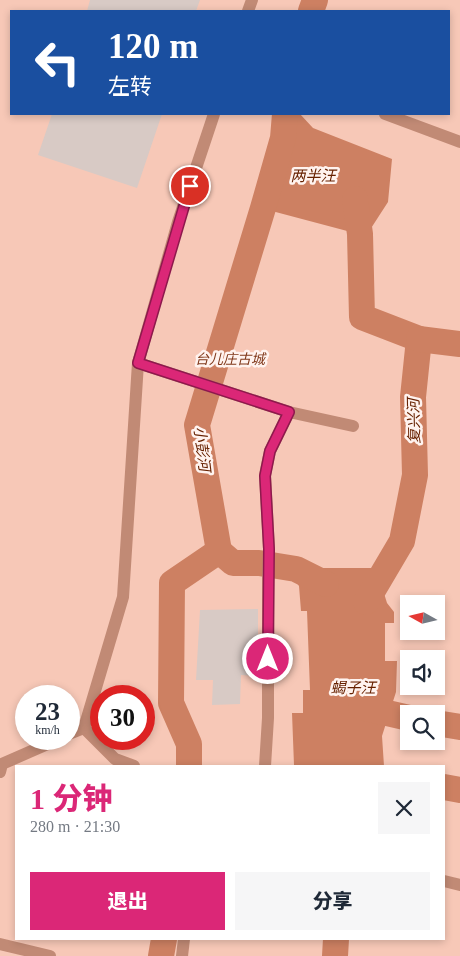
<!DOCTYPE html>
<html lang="zh">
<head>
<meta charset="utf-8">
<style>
	body { margin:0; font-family:"Times New Roman","Noto Sans SC",serif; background:#f6f6f7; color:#1f2937; height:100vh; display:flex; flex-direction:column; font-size:19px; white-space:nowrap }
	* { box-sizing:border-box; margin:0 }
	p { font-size:16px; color:#747a83 }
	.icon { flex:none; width:28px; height:28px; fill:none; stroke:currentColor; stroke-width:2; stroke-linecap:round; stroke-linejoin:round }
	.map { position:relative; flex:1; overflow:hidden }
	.panel { position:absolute; left:15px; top:765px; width:430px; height:175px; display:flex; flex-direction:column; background:#fff; border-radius:0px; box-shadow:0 2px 8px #0003 }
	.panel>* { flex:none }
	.top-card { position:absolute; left:10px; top:10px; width:440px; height:105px; border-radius:0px; box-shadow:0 2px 8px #0003; background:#1a4fa0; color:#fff; overflow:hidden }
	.needle { width:32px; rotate:278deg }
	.buttons { position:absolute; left:400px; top:595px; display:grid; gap:10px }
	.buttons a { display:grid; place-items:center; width:45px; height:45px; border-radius:0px; background:#fff; box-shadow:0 2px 8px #0003; font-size:25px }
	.speed { position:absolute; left:15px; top:685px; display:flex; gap:10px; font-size:25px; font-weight:700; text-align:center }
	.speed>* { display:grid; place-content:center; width:65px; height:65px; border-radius:50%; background:#fff; box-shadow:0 2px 8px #0003; line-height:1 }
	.speed small { font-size:12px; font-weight:400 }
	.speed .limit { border:8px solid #d22; background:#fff; color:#111 }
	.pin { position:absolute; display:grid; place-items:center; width:42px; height:42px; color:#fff; margin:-21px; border:2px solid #fff; border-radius:50%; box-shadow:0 1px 5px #0007 }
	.me { position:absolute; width:55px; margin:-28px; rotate:0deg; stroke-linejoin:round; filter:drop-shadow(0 0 4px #0008) }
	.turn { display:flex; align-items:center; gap:18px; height:105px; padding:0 15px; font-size:22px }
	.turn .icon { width:65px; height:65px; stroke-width:2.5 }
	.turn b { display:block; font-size:35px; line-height:42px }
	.round { display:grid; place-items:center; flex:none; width:52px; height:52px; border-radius:0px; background:#f6f6f7 }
	.head { display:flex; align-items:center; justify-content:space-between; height:85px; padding:0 15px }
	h1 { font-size:30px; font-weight:800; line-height:38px; color:#db2777 }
	.cta { display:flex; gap:10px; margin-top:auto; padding:10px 15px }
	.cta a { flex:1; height:58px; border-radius:0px; background:#db2777; color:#fff; font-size:20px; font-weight:800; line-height:58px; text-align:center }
	.cta a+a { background:#f6f6f7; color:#1f2937 }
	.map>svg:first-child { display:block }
	.green { fill:#f7c8b7; fill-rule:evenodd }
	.water { fill:#cd8062 }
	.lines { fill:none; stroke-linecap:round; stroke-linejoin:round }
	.river { stroke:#cd8062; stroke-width:26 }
	.building { fill:#d8cac5 }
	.street { stroke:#c18a75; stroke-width:12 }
	.route-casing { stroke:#8e194d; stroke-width:12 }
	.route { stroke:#db2777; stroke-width:9 }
	.labels { text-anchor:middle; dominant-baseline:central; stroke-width:5; stroke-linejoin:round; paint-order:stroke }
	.park-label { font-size:14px; font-style:italic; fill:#80381a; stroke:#fff3ef }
	.water-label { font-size:15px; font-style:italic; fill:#672100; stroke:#fff3ef }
</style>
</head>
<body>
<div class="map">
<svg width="460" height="956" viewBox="0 0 460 956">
	<rect width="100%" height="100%" fill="#f3e5e0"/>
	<path class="green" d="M 0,0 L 460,0 L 460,956 L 0,956 ZM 11,11 L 449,11 L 449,114 L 11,114 ZM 409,604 L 436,604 L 436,631 L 409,631 ZM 409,659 L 436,659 L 436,686 L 409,686 ZM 26,696 L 69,696 L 69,739 L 26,739 ZM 101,696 L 144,696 L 144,739 L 101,739 ZM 409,714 L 436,714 L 436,741 L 409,741 ZM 16,766 L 444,766 L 444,939 L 16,939 Z"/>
	<g class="water">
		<polygon points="273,114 300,114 313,128 392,159 388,202 366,236 253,206 271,135"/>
		<polygon points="303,559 320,568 379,568 395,575 382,587 387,603 394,612 394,623 385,623 385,661 397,661 396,692 382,736 384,766 294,765 292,713 303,713 303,690 310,690 307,611 301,611 299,586 291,575"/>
	</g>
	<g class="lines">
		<g class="river">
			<polyline points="311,11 315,0"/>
			<polyline points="355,199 360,234 362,317 419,339 413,397 415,475 402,541 366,602"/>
			<polyline points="419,339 460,344"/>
			<polyline points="219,551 233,563 259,563 296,569 326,584"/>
			<polyline points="361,707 409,718"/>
			<polyline points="436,723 460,727"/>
			<polyline points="189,766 189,744 171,703 172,583 219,551 197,425 263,208 283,138 285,114"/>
			<polyline points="444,787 460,790"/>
			<polyline points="161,956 164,939"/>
			<polyline points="335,956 336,939"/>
		</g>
	</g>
	<g class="building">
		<polygon points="90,0 200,0 196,11 87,11"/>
		<polygon points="52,114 162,114 137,188 38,155"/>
		<polygon points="258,609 258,676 241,675 240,704 212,705 213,680 196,680 200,610"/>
	</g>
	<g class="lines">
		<g class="street">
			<polyline points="248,11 252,0"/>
			<polyline points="385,114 460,142"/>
			<polyline points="140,357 138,363 289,412 353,426"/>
			<polyline points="84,728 115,759 134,766"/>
			<polyline points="69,734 84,728 123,597 138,363 178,222 214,114"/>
			<polyline points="265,766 268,718 268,579 269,549 265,475 270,451 289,412"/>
			<polyline points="0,772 2,764 59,739"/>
			<polyline points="444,881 460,885"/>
			<polyline points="0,944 50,956"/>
			<polyline points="182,956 184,939"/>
		</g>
	</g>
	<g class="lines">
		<g class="route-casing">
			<polyline id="route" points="190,186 138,363 289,412 270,451 265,476 269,549 268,659"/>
		</g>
		<use href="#route" class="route"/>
	</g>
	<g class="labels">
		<g class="park-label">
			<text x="230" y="359">台儿庄古城</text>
		</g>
		<g class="water-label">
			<text x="313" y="176">两半汪</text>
			<text transform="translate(414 421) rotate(-91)">复兴河</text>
			<text transform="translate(202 449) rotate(83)">小彭河</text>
			<text x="353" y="688">蝎子汪</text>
		</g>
	</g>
</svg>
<div class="buttons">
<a><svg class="needle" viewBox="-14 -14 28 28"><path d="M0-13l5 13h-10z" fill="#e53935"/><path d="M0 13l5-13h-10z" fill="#747a83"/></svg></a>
<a><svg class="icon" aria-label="sound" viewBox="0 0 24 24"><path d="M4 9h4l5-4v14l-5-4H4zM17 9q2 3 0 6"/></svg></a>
<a><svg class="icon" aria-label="search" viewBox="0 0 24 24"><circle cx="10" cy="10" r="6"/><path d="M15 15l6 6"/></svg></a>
</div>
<div class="speed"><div>23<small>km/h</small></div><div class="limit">30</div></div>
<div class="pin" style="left:190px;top:186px;background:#d93025"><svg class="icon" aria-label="arrive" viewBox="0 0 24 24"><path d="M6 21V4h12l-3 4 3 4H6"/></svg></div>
<svg class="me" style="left:268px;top:659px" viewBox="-20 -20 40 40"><circle r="17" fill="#db2777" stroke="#fff" stroke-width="3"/><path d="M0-11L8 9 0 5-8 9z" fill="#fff"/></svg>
<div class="top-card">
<div class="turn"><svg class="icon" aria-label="left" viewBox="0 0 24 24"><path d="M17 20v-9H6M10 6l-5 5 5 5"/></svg><div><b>120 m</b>左转</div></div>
</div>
<section class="panel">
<div class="head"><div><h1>1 分钟</h1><p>280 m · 21:30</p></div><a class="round"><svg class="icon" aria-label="close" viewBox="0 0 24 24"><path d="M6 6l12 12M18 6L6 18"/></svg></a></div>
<div class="cta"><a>退出</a><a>分享</a></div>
</section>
</div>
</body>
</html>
